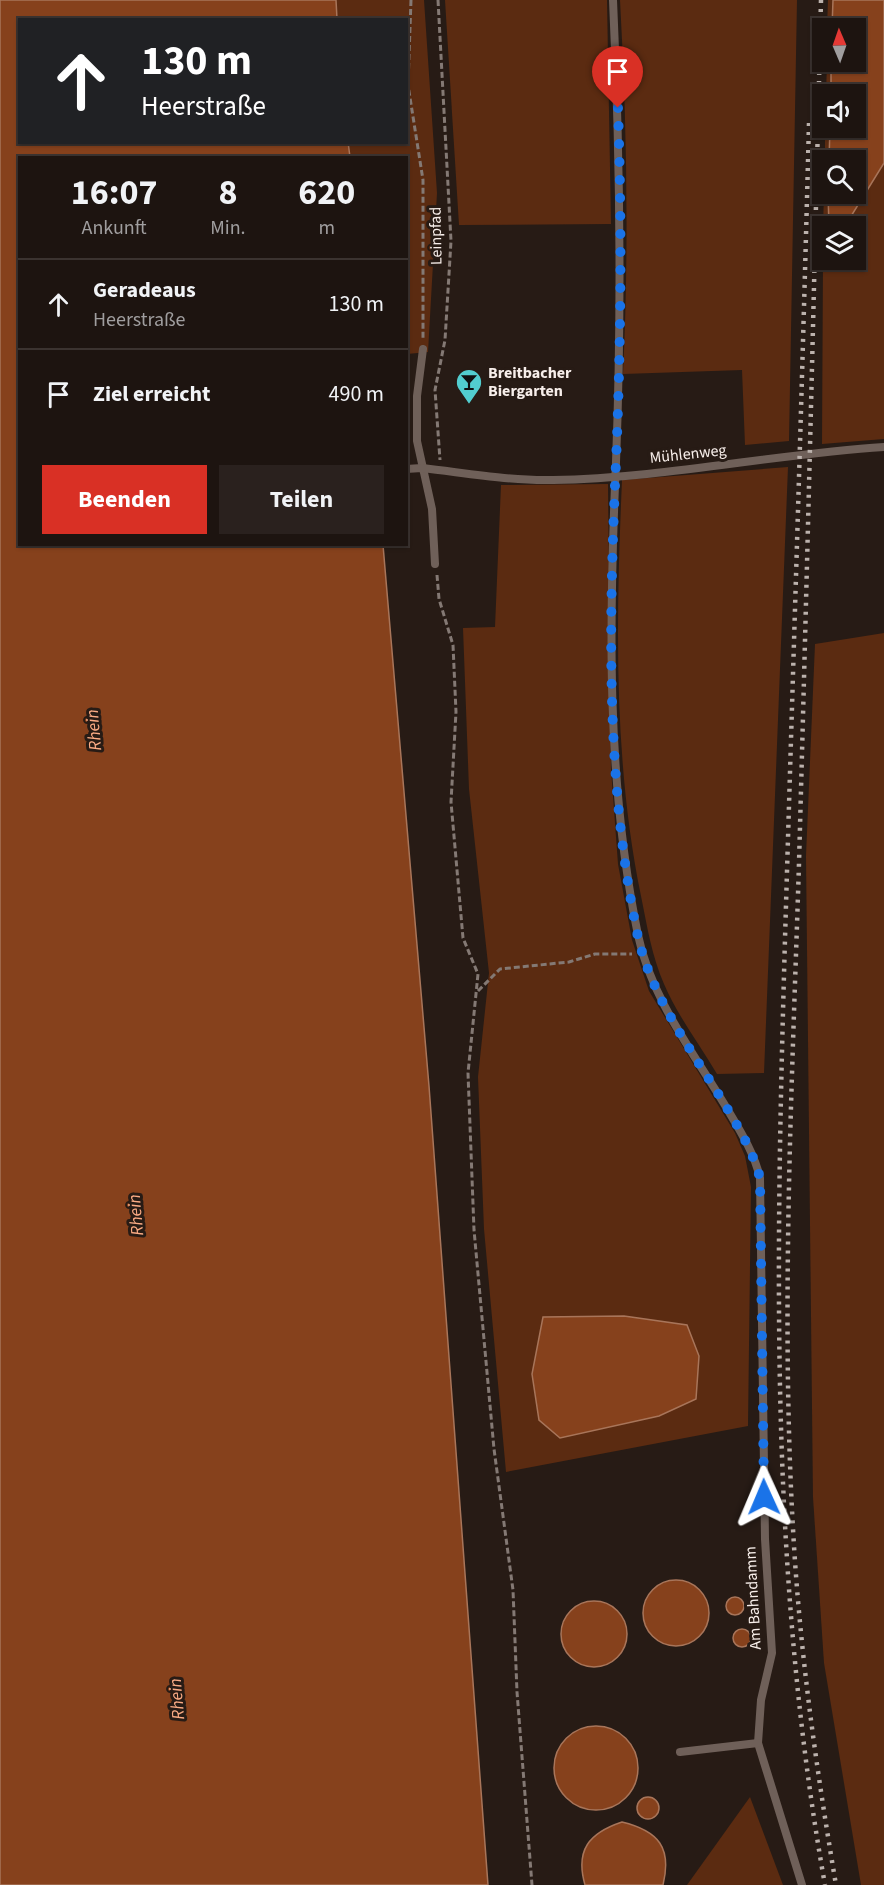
<!DOCTYPE html>
<html lang="de">
<head>
<meta charset="utf-8">
<style>
	body { margin:0; font-family:"Source Sans 3",sans-serif; background:#2a211e; color:#f1f3f6; height:100vh; display:flex; flex-direction:column; font-size:22px; white-space:nowrap }
	* { box-sizing:border-box; margin:0 }
	p { font-size:20px; color:#a09e9f }
	.icon { flex:none; width:33px; height:33px; fill:none; stroke:currentColor; stroke-width:2; stroke-linecap:round; stroke-linejoin:round }
	.map { position:relative; flex:1; overflow:hidden }
	.details { position:absolute; left:18px; top:156px; width:390px; height:390px; display:flex; flex-direction:column; background:#1d1410; border-radius:0px; box-shadow:0 2px 4px #0004,0 0 0 2px #3b3330 }
	.details>* { flex:none }
	.guide { position:absolute; left:18px; top:18px; width:390px; height:126px; border-radius:0px; box-shadow:0 2px 4px #0004,0 0 0 2px #3b3330; background:#202124; color:#fff; overflow:hidden }
	.needle { width:39px; rotate:358deg }
	.buttons { position:absolute; left:812px; top:18px; display:grid; gap:12px }
	.buttons a { display:grid; place-items:center; width:54px; height:54px; border-radius:0px; background:#1d1410; box-shadow:0 2px 4px #0004,0 0 0 2px #3b3330; font-size:30px }
	.pin { position:absolute; display:grid; place-items:center; width:51px; height:51px; color:#fff; margin:-62px -26px; border-radius:50% 50% 50% 0; rotate:-45deg; box-shadow:0 0 6px #0007 }
	.pin .icon { rotate:45deg }
	.me { position:absolute; width:66px; margin:-33px; rotate:359deg; stroke-linejoin:round; filter:drop-shadow(0 0 4px #0008) }
	.turn { display:flex; align-items:center; gap:21px; height:126px; padding:0 24px; font-size:27px }
	.turn .icon { width:78px; height:78px; stroke-width:2.5 }
	.turn b { display:block; font-size:42px; line-height:51px }
	.eta { display:flex; justify-content:space-evenly; align-items:center; height:102px; text-align:center }
	.eta b { font-size:36px; font-weight:700; line-height:42px }
	.primary-button { display:flex; gap:12px; margin-top:auto; padding:12px 24px }
	.primary-button a { flex:1; height:69px; border-radius:0px; background:#d93025; color:#fff; font-size:24px; font-weight:700; line-height:69px; text-align:center }
	.primary-button a+a { background:#2a211e; color:#f1f3f6 }
	ul { padding:0; list-style:none }
	li { display:flex; align-items:center; gap:18px; height:90px; padding:0 24px; border-top:2px solid #3b3330 }
	li div { flex:1 }
	li b { display:block; font-size:22px }
	li em { font-style:normal }
	.map>svg:first-child { display:block }
	.green { fill:#5b2b11; fill-rule:evenodd }
	.water { fill:#86411c; stroke:#a8755a; stroke-width:1.5 }
	.lines { fill:none; stroke-linecap:round; stroke-linejoin:round }
	.path { stroke:#847974; stroke-width:3; stroke-dasharray:6 3; stroke-linecap:butt }
	.lane { stroke:#6f6059; stroke-width:8 }
	.rail { stroke:#bcb2ad; stroke-width:4.5; stroke-dasharray:3 6; stroke-linecap:butt }
	.route { stroke:#1a73e8; stroke-width:10; stroke-dasharray:0 18 }
	.labels { text-anchor:middle; dominant-baseline:central; stroke-width:6; stroke-linejoin:round; paint-order:stroke }
	.street-label { font-size:16px; fill:#f7eeea; stroke:#271b15 }
	.poi-label { font-size:16px; font-weight:bold; fill:#f7eeea; stroke:#271b15; text-anchor:start }
	.water-label { font-size:18px; font-style:italic; fill:#fcac85; stroke:#271b15 }
</style>
</head>
<body>
<div class="map">
<svg width="884" height="1885" viewBox="0 0 884 1885">
	<rect width="100%" height="100%" fill="#271b15"/>
	<g class="green">
		<polygon points="336,0 424,0 437,193 428,352 407,354 406,158 350,157 348,143 406,142 406,20 337,19"/>
		<polygon points="445,0 607,0 611,224 459,225"/>
		<path d="M 620,0 L 797,0 L 789,441 L 745,445 L 742,370 L 623,374 C 629,249 627,125 620,0 Z"/>
		<polygon points="828,0 833,0 832,28 827,28"/>
		<polygon points="827,62 831,62 831,94 826,94"/>
		<polygon points="825,128 830,128 829,160 825,160"/>
		<polygon points="884,163 884,439 822,444 823,260 855,260 855,226 845,226"/>
		<polygon points="824,194 828,194 829,226 823,226"/>
		<path d="M 788,467 L 764,1073 L 717,1074 C 700,1045 677,1015 664,984 C 652,957 647,926 641,896 C 613,760 616,618 622,480 Z"/>
		<path d="M 608,484 L 611,769 L 618,864 L 632,940 L 649,991 L 735,1133 L 745,1156 L 751,1187 L 748,1426 L 506,1472 L 484,1229 L 478,1077 L 489,973 L 469,789 L 463,628 L 495,627 L 501,485 ZM 543,1318 L 539,1420 L 532,1374 Z"/>
		<polygon points="884,633 884,1885 861,1885 824,1663 813,1497 806,856 815,644"/>
		<polygon points="750,1797 783,1885 687,1885"/>
	</g>
	<g class="water">
		<polygon points="0,0 336,0 337,19 20,20 20,142 348,142 350,157 20,158 20,544 383,545 429,1086 488,1885 0,1885"/>
		<polygon points="833,0 884,0 884,163 845,226 829,226 828,194 855,194 855,160 829,160 830,128 855,128 855,94 831,94 831,62 855,62 855,28 832,28"/>
		<polygon points="624,1316 687,1325 699,1356 696,1399 659,1416 560,1438 539,1420 532,1374 543,1317"/>
		<circle cx="676" cy="1613" r="33"/>
		<circle cx="735" cy="1606" r="9"/>
		<circle cx="594" cy="1634" r="33"/>
		<circle cx="742" cy="1638" r="9"/>
		<circle cx="596" cy="1768" r="42"/>
		<circle cx="648" cy="1808" r="11"/>
		<path d="M 622,1822 C 659,1831 672,1848 663,1885 L 585,1885 C 575,1850 589,1833 622,1822 Z"/>
	</g>
	<g class="lines">
		<g class="path">
			<polyline points="411,0 408,85 423,180 423,338"/>
			<polyline points="438,0 451,241 445,340 435,390 440,460"/>
			<polyline points="437,575 439,599 453,645 456,712 451,802 463,938 478,974 468,1073 474,1230 494,1449 513,1590 517,1692 532,1885"/>
			<polyline points="478,991 500,969 569,962 595,954 632,954"/>
		</g>
		<g class="lane">
			<path d="M 613,0 C 620,154 622,308 616,462 C 609,619 606,780 638,935 C 651,998 693,1052 726,1107 C 739,1129 754,1152 760,1178 L 765,1539 L 772,1653 L 761,1700 L 758,1743 L 802,1885"/>
			<polyline points="423,349 417,396 417,441 432,509 435,564"/>
			<path d="M 406,469 L 422,468 C 466,473 509,481 553,480 C 664,478 774,454 884,447"/>
			<polyline points="680,1752 758,1743"/>
		</g>
		<g class="rail">
			<path d="M 821,0 C 814,288 807,575 799,863 C 792,1090 780,1319 794,1546 C 801,1660 817,1773 836,1885"/>
			<path d="M 809,123 C 802,395 793,667 785,939 C 776,1256 769,1571 825,1885"/>
		</g>
	</g>
	<g class="lines">
		<path class="route" d="M 618,108 C 622,226 621,344 616,462 C 609,619 605,782 638,937 C 652,998 692,1051 724,1103 C 738,1127 753,1151 760,1178 L 764,1497"/>
	</g>
	<defs>
		<g id="bar-pin" transform="scale(1.35)"><path d="M0 17L-7.5 6A9.5 9.5 0 1 1 7.5 6Z" fill="#52cdcf" stroke="#271b15"/><path d="M-6-5H6L.8 .8V4.5H3.5V6h-7V4.5H-.8V.8Z" fill="#111"/></g>
	</defs>
	<g fill-rule="evenodd">
		<use href="#bar-pin" x="469" y="382"/>
	</g>
	<g class="labels">
		<g class="street-label">
			<text transform="translate(436 236) rotate(-91)">Leinpfad</text>
			<text transform="translate(688 454) rotate(-6)">Mühlenweg</text>
			<text transform="translate(753 1598) rotate(-93)">Am Bahndamm</text>
		</g>
		<g class="poi-label">
			<text x="488" y="373">Breitbacher<tspan x="488" dy="18">Biergarten</tspan></text>
		</g>
		<g class="water-label">
			<text transform="translate(94 730) rotate(-95)">Rhein</text>
			<text transform="translate(136 1215) rotate(-95)">Rhein</text>
			<text transform="translate(177 1699) rotate(-95)">Rhein</text>
		</g>
	</g>
</svg>
<div class="buttons">
<a><svg class="needle" viewBox="-14 -14 28 28"><path d="M0-13l5 13h-10z" fill="#e53935"/><path d="M0 13l5-13h-10z" fill="#a09e9f"/></svg></a>
<a><svg class="icon" aria-label="sound" viewBox="0 0 24 24"><path d="M4 9h4l5-4v14l-5-4H4zM17 9q2 3 0 6"/></svg></a>
<a><svg class="icon" aria-label="search" viewBox="0 0 24 24"><circle cx="10" cy="10" r="6"/><path d="M15 15l6 6"/></svg></a>
<a><svg class="icon" aria-label="layers" viewBox="0 0 24 24"><path d="M12 4l9 5-9 5-9-5zM3 14l9 5 9-5"/></svg></a>
</div>
<div class="pin" style="left:618px;top:108px;background:#d93025"><svg class="icon" aria-label="arrive" viewBox="0 0 24 24"><path d="M6 21V4h12l-3 4 3 4H6"/></svg></div>
<svg class="me" style="left:764px;top:1497px" viewBox="-20 -20 40 40"><path d="M0-17L14 15 0 8-14 15z" fill="#1a73e8" stroke="#fff" stroke-width="4"/></svg>
<div class="guide">
<div class="turn"><svg class="icon" aria-label="ahead" viewBox="0 0 24 24"><path d="M12 20V5M6 11l6-6 6 6"/></svg><div><b>130 m</b>Heerstraße</div></div>
</div>
<section class="details">
<div class="eta">
<div><b>16:07</b><p>Ankunft</p></div>
<div><b>8</b><p>Min.</p></div>
<div><b>620</b><p>m</p></div>
</div>
<ul>
<li><svg class="icon" aria-label="ahead" viewBox="0 0 24 24"><path d="M12 20V5M6 11l6-6 6 6"/></svg><div><b>Geradeaus</b><p>Heerstraße</p></div><em>130 m</em></li>
<li><svg class="icon" aria-label="arrive" viewBox="0 0 24 24"><path d="M6 21V4h12l-3 4 3 4H6"/></svg><div><b>Ziel erreicht</b></div><em>490 m</em></li>
</ul>
<div class="primary-button"><a>Beenden</a><a>Teilen</a></div>
</section>
</div>
</body>
</html>
